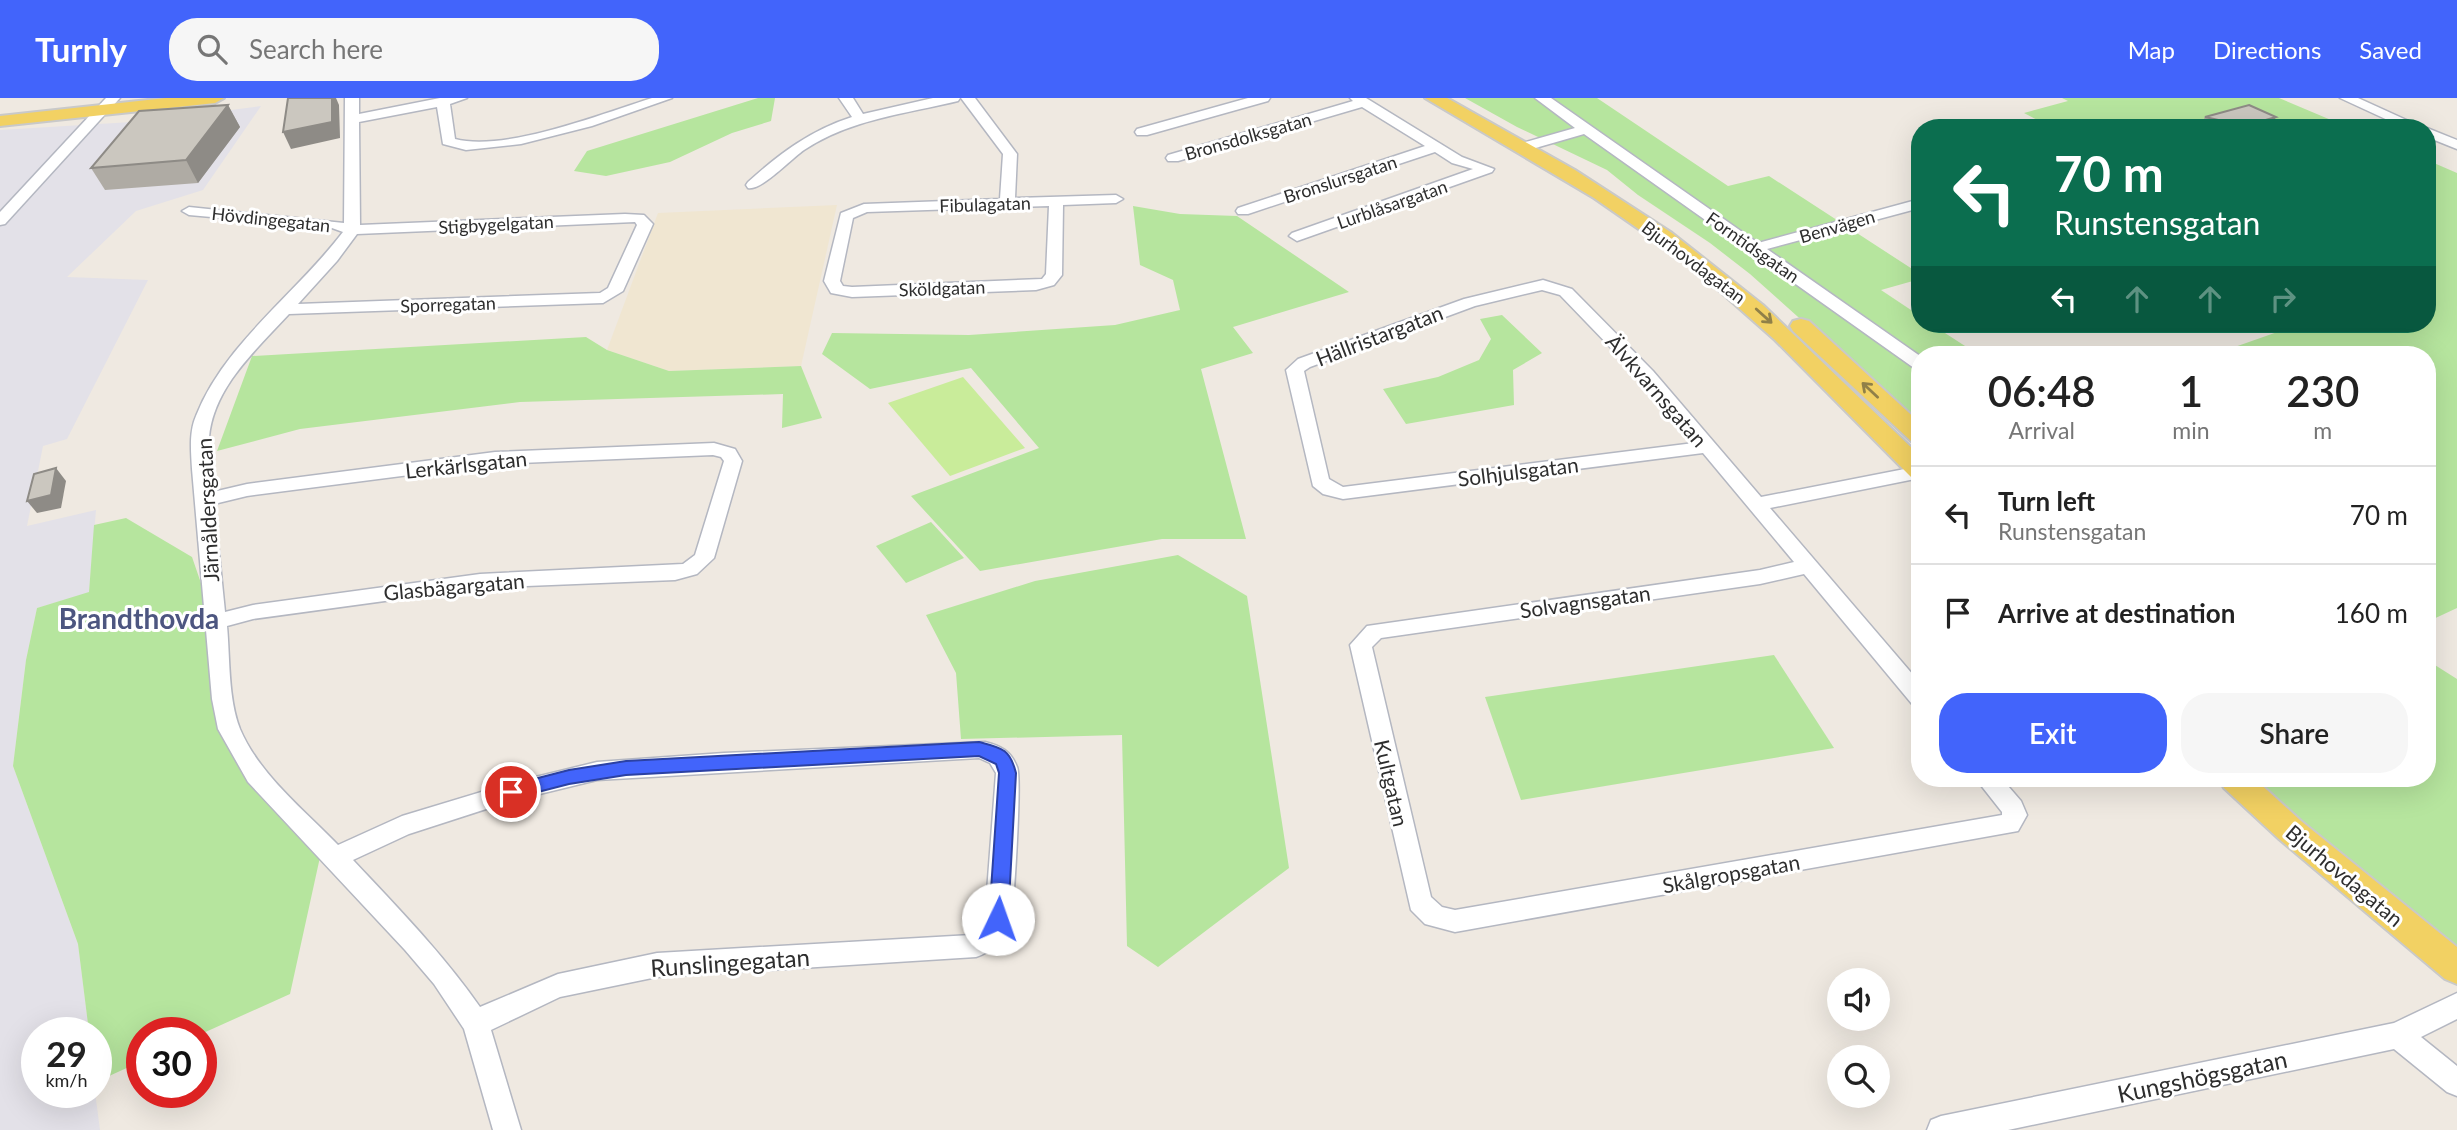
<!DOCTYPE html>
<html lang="en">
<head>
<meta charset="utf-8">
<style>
	body { margin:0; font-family:Lato,sans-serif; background:#f6f6f6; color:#222; height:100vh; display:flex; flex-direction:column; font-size:26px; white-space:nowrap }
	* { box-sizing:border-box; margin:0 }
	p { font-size:23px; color:#767676 }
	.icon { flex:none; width:38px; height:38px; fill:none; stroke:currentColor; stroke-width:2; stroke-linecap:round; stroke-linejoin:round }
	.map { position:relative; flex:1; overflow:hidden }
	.details { position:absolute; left:1911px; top:248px; width:525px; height:441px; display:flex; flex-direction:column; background:#fff; border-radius:28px; box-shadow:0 7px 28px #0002 }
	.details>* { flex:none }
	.guide { position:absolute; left:1911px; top:21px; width:525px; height:214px; border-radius:28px; box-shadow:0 7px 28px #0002; background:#0b6e4f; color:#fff; overflow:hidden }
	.controls { position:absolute; left:1827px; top:870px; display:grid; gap:14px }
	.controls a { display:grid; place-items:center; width:63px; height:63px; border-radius:50%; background:#fff; box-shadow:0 7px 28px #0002; font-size:35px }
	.speed { position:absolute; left:21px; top:919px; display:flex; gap:14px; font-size:35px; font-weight:700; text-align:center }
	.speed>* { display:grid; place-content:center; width:91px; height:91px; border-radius:50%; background:#fff; box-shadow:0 7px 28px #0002; line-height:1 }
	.speed small { font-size:18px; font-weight:400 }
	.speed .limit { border:10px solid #d22; background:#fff; color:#111 }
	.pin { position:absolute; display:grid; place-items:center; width:60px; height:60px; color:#fff; margin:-30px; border:4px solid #fff; border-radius:50%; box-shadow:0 2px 7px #0007 }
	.me { position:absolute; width:77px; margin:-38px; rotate:3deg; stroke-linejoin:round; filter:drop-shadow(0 0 5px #0008) }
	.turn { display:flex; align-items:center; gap:24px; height:147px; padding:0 28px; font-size:32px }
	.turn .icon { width:91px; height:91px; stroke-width:2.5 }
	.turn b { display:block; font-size:49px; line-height:60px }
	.lanes { display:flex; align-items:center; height:66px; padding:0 28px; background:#0003; justify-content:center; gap:35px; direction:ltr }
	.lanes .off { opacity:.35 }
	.eta { display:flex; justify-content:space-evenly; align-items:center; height:119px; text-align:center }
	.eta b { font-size:42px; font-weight:600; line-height:49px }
	.action { display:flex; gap:14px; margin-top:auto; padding:14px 28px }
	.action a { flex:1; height:80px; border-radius:28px; background:#4264fb; color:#fff; font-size:28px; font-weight:600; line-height:80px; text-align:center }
	.action a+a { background:#f6f6f6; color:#222 }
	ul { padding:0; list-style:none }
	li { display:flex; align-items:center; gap:21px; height:98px; padding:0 28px; border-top:2px solid #e0e0e0 }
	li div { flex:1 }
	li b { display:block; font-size:26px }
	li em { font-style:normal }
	header { display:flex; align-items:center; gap:42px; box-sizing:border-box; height:98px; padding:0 35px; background:#4264fb; color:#fff }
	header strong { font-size:33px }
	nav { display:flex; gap:38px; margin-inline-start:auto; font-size:24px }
	.search { width:490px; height:63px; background:#f6f6f6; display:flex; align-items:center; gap:18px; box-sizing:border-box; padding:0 24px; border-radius:28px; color:#767676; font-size:26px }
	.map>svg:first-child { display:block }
	.industrial { fill:#e3e1e8 }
	.education { fill:#f0e6d1 }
	.green { fill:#b6e59e }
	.pitch { fill:#c9ec9a }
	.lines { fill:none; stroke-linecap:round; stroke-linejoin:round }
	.minor-casing { stroke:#b4b7c1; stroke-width:3 }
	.major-casing { stroke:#c9c9c9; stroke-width:4 }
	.minor { fill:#fff; fill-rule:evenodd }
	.major { fill:#f2d163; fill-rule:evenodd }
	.wall { fill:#afaba4 }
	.shaded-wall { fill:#8e8b86 }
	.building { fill:#cbc7bf; stroke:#8e8b86; stroke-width:2 }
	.oneway { stroke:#908048 }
	.route { fill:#4264fb; stroke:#2b41a3; stroke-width:2 }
	.labels { text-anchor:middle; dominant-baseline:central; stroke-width:6; stroke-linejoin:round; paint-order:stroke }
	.far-street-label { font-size:18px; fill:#2e2e2e; stroke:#fff }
	.street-label { font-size:21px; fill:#2e2e2e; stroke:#fff }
	.near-street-label { font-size:24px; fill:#2e2e2e; stroke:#fff }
	.district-label { font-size:28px; font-weight:bold; fill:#4d5680; stroke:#fff }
</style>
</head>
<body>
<header>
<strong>Turnly</strong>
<div class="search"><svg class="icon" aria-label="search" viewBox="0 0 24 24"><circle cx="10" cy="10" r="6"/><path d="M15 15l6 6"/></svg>Search here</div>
<nav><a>Map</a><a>Directions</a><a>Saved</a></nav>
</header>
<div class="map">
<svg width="2457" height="1032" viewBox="0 0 2457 1032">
	<rect width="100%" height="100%" fill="#efe9e1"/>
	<polygon class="industrial" points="261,8 203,92 136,113 67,179 148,182 67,341 43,348 27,428 96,412 89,495 37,510 26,562 13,668 78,846 89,934 37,934 37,994 95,994 100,1032 0,1032 0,32 148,23"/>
	<polygon class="education" points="837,107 801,268 669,273 607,252 658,115"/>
	<g class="green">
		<polygon points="758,0 775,0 771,23 732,35 670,64 606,78 574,73 587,53"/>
		<polygon points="1465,0 1597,0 1728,88 1769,78 1920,176 1920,181 1881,192 1920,218 1920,226 1931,226 1979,257 1920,257 1920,334 1836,253 1750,176 1710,145 1638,97 1607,72 1517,29"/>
		<polygon points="2062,0 2279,0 2350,30 2053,30 2024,15 2068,3"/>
		<polygon points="2427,62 2457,75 2457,510 2427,524 2427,257 2212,257 2300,226 2427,226"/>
		<polygon points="1133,108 1180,116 1237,118 1349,194 1233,229 1253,255 1201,271 1246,441 1162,441 980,473 911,398 1039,350 971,270 870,291 822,256 832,235 969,237 1115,227 1180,212 1173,182 1140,167"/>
		<polygon points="1502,217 1542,255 1513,272 1514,307 1406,326 1383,291 1438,279 1479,262 1491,241 1480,221"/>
		<polygon points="586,239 607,252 669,273 801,268 822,320 782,330 783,296 520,304 300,331 217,353 252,258"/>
		<polygon points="126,420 192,459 213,520 232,638 322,750 290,896 201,936 142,934 142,963 96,984 96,934 89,934 78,846 13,668 26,562 37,510 89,494 94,427"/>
		<polygon points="931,424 964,460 906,485 876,448"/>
		<polygon points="1178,457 1247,498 1289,770 1158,869 1127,848 1122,637 961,641 956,575 926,517 1035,483"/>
		<polygon points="1774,557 1834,650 1521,702 1485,599"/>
		<polygon points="2427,562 2457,581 2457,857 2244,681 2427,681"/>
	</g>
	<polygon class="pitch" points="963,279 1025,350 950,378 888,305"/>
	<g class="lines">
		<g class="minor-casing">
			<g id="minor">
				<polygon points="106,0 120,0 5,126 0,127 0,114"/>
				<path d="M 345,0 L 359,0 L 359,16 L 440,0 L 467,0 L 450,6 L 455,41 C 506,54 601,16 652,0 L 672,0 L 592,28 L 521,46 L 466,52 L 443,46 L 437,9 L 359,24 L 360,127 L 625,116 L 644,117 L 653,126 L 623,193 L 603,205 L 289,216 C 257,251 214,288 209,339 C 208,357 211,376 213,394 L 247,386 L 495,354 L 714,345 L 735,351 L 742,363 L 714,460 L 697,476 L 675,482 L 480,490 L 253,521 L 227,528 C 230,560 228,600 240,631 C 259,676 304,712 338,747 L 402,718 L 511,685 L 597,664 L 724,655 L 985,644 C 1001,648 1011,653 1017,669 C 1022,678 1014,805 1011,821 C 1007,838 992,854 976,859 L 657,879 L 560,899 L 491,932 L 521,1032 L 493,1032 L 464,931 L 434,886 L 405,852 L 248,684 L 218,631 L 212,601 L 192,371 C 191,353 189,334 196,318 C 224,246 297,195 343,134 L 332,130 L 189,117 L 182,113 L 189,109 L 344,125 ZM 635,124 L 637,127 L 608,190 L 600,195 L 298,206 L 337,163 L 357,136 ZM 713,357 L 721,359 L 724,363 L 695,457 L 683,466 L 480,476 L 253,507 L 225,514 L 214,406 L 247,398 L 495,366 ZM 979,660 L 990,665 L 996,675 L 985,820 L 971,837 L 657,855 L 558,876 L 480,909 C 443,856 398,810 353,762 L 409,736 L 511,703 L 597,682 Z"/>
				<path d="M 839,0 L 853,0 L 863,16 L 933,0 L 960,0 L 958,3 C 905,16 851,21 804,52 C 791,61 761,93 748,90 L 746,87 L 748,84 C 779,56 811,32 852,19 Z"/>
				<path d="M 961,0 L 975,0 L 1017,56 L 1015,100 L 1116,97 L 1123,101 L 1116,105 L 1063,107 L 1062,177 L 1054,187 L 1036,192 L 852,199 L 831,195 L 824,183 L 841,115 L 864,106 L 1000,101 L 1003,56 ZM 1049,108 L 1046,176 L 1042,181 L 852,189 L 843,188 L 840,183 L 853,120 L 867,114 Z"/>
				<polygon points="1248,0 1270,0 1268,3 1147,37 1137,37 1135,34 1137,31"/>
				<polygon points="1350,0 1366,0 1462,59 1494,71 1492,74 1297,143 1289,138 1292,135 1473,71 1452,65 1435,54 1248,116 1238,116 1236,113 1238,110 1425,48 1362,9 1178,63 1168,63 1166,60 1168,57 1353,3"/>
				<polygon points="1535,0 1551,0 1758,145 1920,101 1920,110 1767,151 1920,258 1920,271 1914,270 1584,36 1525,53 1515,53 1515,47 1575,30"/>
				<polygon points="2340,0 2358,0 2424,30 2405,30"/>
				<polygon points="2427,30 2457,42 2457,51 2427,39"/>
				<path d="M 1543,182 L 1572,191 L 1653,273 L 1761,399 L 1920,368 L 1920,380 L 1770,410 L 1920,585 L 1920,608 L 1912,606 L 1804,476 L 1760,486 L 1381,540 L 1372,549 L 1431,799 L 1442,809 L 1455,812 L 2002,717 L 2002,714 L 1976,681 L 2002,681 L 2021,703 L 2027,717 L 2018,733 L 1455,834 L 1425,826 L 1411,812 L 1350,547 L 1367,528 L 1760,472 L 1794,464 L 1703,355 L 1343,401 L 1323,396 L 1313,388 L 1286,272 L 1298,261 L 1464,201 ZM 1542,192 L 1560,197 L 1641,281 L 1694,345 L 1343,389 L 1329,381 L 1304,273 L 1310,269 L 1475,208 Z"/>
				<polygon points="2457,895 2457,921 2421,939 2457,968 2457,998 2447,994 2394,951 2008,1032 1927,1032 1931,1022 1941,1018 2394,925"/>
			</g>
		</g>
		<g class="major-casing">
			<g id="major">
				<polygon points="166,0 224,0 215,5 0,28 0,18"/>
				<polygon points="1425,0 1447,0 1575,72 1672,135 1763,207 1920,358 1920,381 1911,379 1775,242 1689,166 1594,100"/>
				<polygon points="1801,221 1809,223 1920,325 1920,345 1911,343 1793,233 1790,228 1793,223"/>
				<polygon points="2219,681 2255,681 2301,723 2457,849 2457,886 2445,881 2279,741 2224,690"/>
			</g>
		</g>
		<use href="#minor" class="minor"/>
		<use href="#major" class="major"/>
	</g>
	<g class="wall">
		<polygon points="228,7 240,29 198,85 105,92 91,70"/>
		<polygon points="2205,19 2270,30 2199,30"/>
	</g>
	<g class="shaded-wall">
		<polygon points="332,0 336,0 339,7 340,40 291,51 283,34"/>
		<polygon points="228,7 240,29 198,85 186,62"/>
		<polygon points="2276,19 2270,30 2244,30 2245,28"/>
		<polygon points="56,370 66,383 61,410 37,415 27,403"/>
	</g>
	<g class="building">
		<polygon points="288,0 332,0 332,24 283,34"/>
		<polygon points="228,7 186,62 91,70 139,13"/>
		<polygon points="2249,7 2276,19 2245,28 2205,19"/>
		<polygon points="56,370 51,397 27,403 34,376"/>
	</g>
	<defs><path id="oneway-shaft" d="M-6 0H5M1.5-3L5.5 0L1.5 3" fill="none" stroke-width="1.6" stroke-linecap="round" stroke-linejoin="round" transform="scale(1.75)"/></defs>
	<g class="oneway">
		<use href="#oneway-shaft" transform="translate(1764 218) rotate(42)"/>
		<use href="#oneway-shaft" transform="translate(1870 292) rotate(-137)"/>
	</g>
	<path class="route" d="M 979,644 C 1002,650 1010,651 1016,675 L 1008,821 L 1005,827 L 998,830 L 991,827 L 989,821 L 999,675 L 996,666 L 979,658 L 626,677 L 569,686 L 511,701 L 505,699 L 502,694 L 505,689 L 511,687 L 569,672 L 626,663 Z"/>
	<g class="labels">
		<g class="far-street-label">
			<text transform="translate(1248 38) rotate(-16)">Bronsdolksgatan</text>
			<text transform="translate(1340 81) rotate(-18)">Bronslursgatan</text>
			<text transform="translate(985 106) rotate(-2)">Fibulagatan</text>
			<text transform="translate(1392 106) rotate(-19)">Lurblåsargatan</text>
			<text transform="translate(271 121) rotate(6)">Hövdingegatan</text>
			<text transform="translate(496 126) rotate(-3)">Stigbygelgatan</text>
			<text transform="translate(1837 128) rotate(-16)">Benvägen</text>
			<text transform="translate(1753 149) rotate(35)">Forntidsgatan</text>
			<text transform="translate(1694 164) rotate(37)">Bjurhovdagatan</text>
			<text transform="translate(942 190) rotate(-2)">Sköldgatan</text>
			<text transform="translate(448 206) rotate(-2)">Sporregatan</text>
		</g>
		<g class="street-label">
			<text transform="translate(1379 237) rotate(-21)">Hällristargatan</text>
			<text transform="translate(1657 292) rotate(49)">Älvkvarnsgatan</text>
			<text transform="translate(466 366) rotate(-6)">Lerkärlsgatan</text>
			<text transform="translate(1518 373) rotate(-7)">Solhjulsgatan</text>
			<text transform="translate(207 412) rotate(-93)">Järnåldersgatan</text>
			<text transform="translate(454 488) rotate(-5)">Glasbägargatan</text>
			<text transform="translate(1585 503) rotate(-8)">Solvagnsgatan</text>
			<text transform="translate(1392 685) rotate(77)">Kultgatan</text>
			<text transform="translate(1731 775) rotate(-10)">Skålgropsgatan</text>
			<text transform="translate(2345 777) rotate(40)">Bjurhovdagatan</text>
		</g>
		<g class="near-street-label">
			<text transform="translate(730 864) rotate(-4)">Runslingegatan</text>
			<text transform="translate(2202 978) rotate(-12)">Kungshögsgatan</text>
		</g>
		<g class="district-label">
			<text x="139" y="520">Brandthovda</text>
		</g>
	</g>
</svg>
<div class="controls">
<a><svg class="icon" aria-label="sound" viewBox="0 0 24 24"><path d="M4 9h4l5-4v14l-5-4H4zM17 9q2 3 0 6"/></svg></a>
<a><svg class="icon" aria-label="search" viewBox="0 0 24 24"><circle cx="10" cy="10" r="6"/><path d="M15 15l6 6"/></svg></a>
</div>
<div class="speed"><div>29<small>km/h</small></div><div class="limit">30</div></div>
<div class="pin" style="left:511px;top:694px;background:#d93025"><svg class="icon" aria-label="arrive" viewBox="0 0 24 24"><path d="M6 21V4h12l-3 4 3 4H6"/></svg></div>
<svg class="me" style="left:998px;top:821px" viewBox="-20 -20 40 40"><circle r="19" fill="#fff"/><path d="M0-13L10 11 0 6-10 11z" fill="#4264fb"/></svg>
<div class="guide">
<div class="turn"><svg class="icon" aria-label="left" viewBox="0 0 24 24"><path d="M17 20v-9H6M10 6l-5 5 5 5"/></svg><div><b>70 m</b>Runstensgatan</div></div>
<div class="lanes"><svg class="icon" aria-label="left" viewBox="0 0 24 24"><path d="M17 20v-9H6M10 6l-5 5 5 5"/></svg><svg class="icon off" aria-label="ahead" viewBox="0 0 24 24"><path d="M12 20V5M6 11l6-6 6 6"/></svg><svg class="icon off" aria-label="ahead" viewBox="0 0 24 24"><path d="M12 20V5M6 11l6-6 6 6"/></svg><svg class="icon off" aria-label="right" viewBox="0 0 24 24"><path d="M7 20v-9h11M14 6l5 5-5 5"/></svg></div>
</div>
<section class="details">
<div class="eta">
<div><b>06:48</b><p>Arrival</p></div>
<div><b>1</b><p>min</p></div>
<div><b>230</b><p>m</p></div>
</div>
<ul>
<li><svg class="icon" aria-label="left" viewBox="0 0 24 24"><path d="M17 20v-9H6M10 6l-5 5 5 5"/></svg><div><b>Turn left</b><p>Runstensgatan</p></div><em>70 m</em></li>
<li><svg class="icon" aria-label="arrive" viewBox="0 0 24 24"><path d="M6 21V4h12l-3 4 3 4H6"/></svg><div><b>Arrive at destination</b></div><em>160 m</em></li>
</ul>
<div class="action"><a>Exit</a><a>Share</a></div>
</section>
</div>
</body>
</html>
